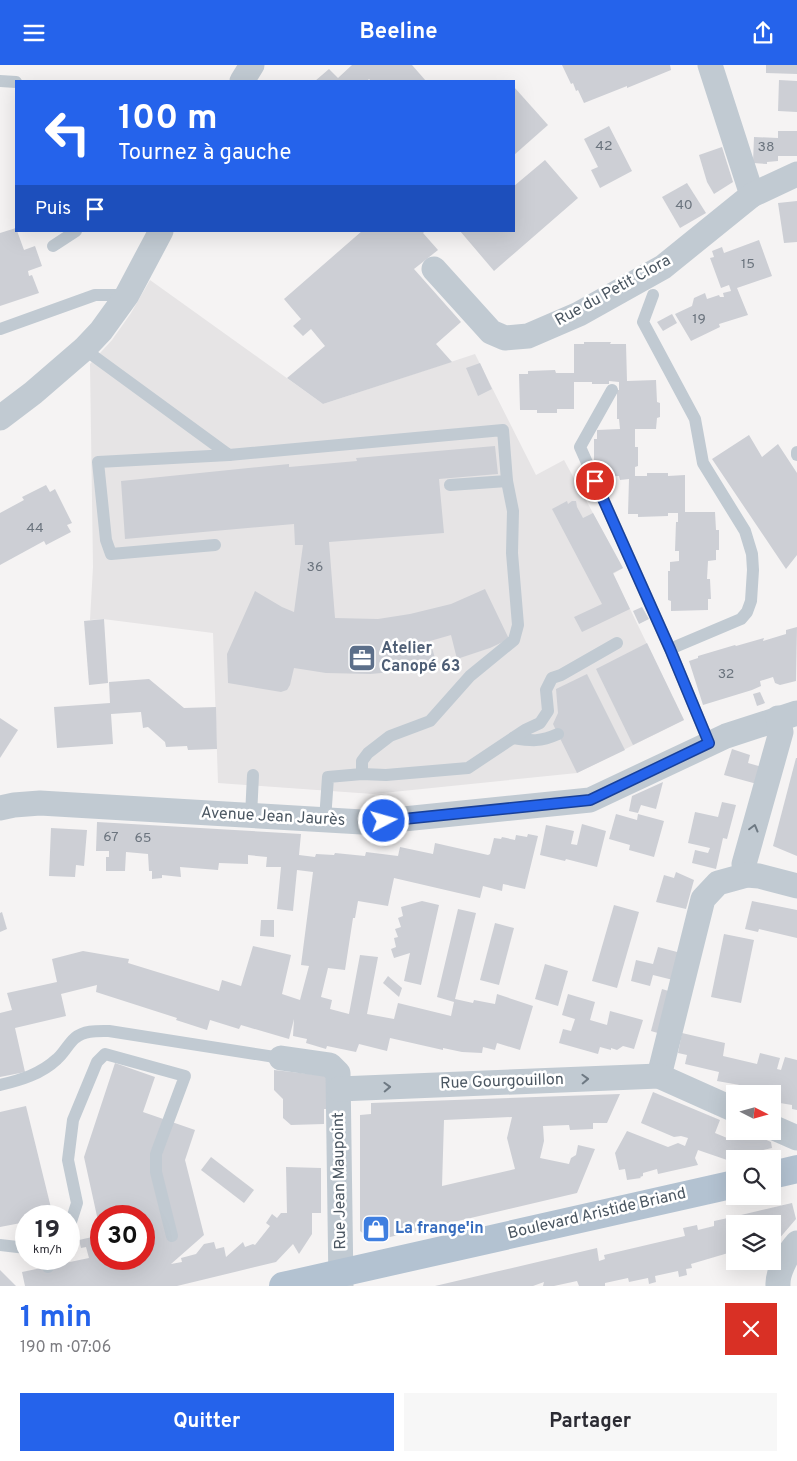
<!DOCTYPE html>
<html lang="fr">
<head>
<meta charset="utf-8">
<style>
	body { margin:0; font-family:Overpass,sans-serif; background:#f7f7f7; color:#2b2b33; height:100vh; display:flex; flex-direction:column; font-size:19px; white-space:nowrap }
	* { box-sizing:border-box; margin:0 }
	p { font-size:16px; color:#7c7c81 }
	.icon { flex:none; width:28px; height:28px; fill:none; stroke:currentColor; stroke-width:2; stroke-linecap:round; stroke-linejoin:round }
	.map { position:relative; height:1221px; overflow:hidden }
	.panel { display:flex; flex-direction:column; background:#fff; flex:1 }
	.panel>* { flex:none }
	.guide { position:absolute; left:15px; top:15px; width:500px; height:152px; border-radius:0px; box-shadow:0 5px 20px #0002; background:#2563eb; color:#fff; overflow:hidden }
	.needle { width:32px; rotate:96deg }
	.controls { position:absolute; left:726px; top:1020px; display:grid; gap:10px }
	.controls a { display:grid; place-items:center; width:55px; height:55px; border-radius:0px; background:#fff; box-shadow:0 5px 20px #0002; font-size:25px }
	.speed { position:absolute; left:15px; top:1140px; display:flex; gap:10px; font-size:25px; font-weight:700; text-align:center }
	.speed>* { display:grid; place-content:center; width:65px; height:65px; border-radius:50%; background:#fff; box-shadow:0 5px 20px #0002; line-height:1 }
	.speed small { font-size:12px; font-weight:400 }
	.speed .limit { border:8px solid #d22; background:#fff; color:#111 }
	.pin { position:absolute; display:grid; place-items:center; width:42px; height:42px; color:#fff; margin:-21px; border:2px solid #fff; border-radius:50%; box-shadow:0 1px 5px #0007 }
	.me { position:absolute; width:55px; margin:-28px; rotate:84deg; stroke-linejoin:round; filter:drop-shadow(0 0 4px #0008) }
	.turn { display:flex; align-items:center; gap:18px; height:105px; padding:0 20px; font-size:22px }
	.turn .icon { width:65px; height:65px; stroke-width:2.5 }
	.turn b { display:block; font-size:35px; line-height:42px }
	.then { display:flex; align-items:center; height:48px; padding:0 20px; background:#0003; gap:10px; font-size:19px }
	.round { display:grid; place-items:center; flex:none; width:52px; height:52px; border-radius:0px; background:#f7f7f7 }
	.summary { display:flex; align-items:center; justify-content:space-between; height:85px; padding:0 20px }
	h1 { font-size:30px; font-weight:700; line-height:38px; color:#2563eb }
	.button { display:flex; gap:10px; margin-top:auto; padding:10px 20px }
	.button a { flex:1; height:58px; border-radius:0px; background:#2563eb; color:#fff; font-size:20px; font-weight:700; line-height:58px; text-align:center }
	.button a+a { background:#f7f7f7; color:#2b2b33 }
	header { display:flex; justify-content:space-between; align-items:center; height:65px; padding:0 20px; background:#2563eb; color:#fff; font-size:22px; font-weight:700 }
	.map>svg:first-child { display:block }
	.education { fill:#e6e4e5 }
	.building { fill:#cdcfd5; fill-rule:evenodd }
	.lines { fill:none; stroke-linecap:round; stroke-linejoin:round }
	.lane { stroke:#c1cad2; stroke-width:12 }
	.street { stroke:#c1cad2; stroke-width:25 }
	.primary { stroke:#b3c2d1; stroke-width:28 }
	.oneway { stroke:#6e7983 }
	.route-casing { stroke:#184099; stroke-width:12 }
	.route { stroke:#2563eb; stroke-width:9 }
	.labels { text-anchor:middle; dominant-baseline:central; stroke-width:5; stroke-linejoin:round; paint-order:stroke }
	.number-label { font-size:14px; fill:#6b747e }
	.street-label { font-size:16px; fill:#4a5661; stroke:#fff }
	.service-label { font-size:16px; font-weight:bold; fill:#4e5e75; stroke:#fff; text-anchor:start }
	.shop-label { font-size:16px; font-weight:bold; fill:#366cbe; stroke:#fff; text-anchor:start }
</style>
</head>
<body>
<header><svg class="icon" aria-label="menu" viewBox="0 0 24 24"><path d="M4 6h16M4 12h16M4 18h16"/></svg>Beeline<svg class="icon" aria-label="share" viewBox="0 0 24 24"><path d="M12 15V3M7 8l5-5 5 5M5 13v7h14v-7"/></svg></header>
<div class="map">
<svg width="797" height="1221" viewBox="0 0 797 1221">
	<rect width="100%" height="100%" fill="#f5f3f3"/>
	<polygon class="education" points="150,215 323,339 475,289 536,410 564,395 623,503 613,509 684,655 577,708 373,729 218,718 213,568 103,554 90,555 93,502 90,299 112,275 131,248"/>
	<g class="building">
		<polygon points="352,0 412,0 426,16 371,16 369,14 367,16 315,16 329,4 338,13"/>
		<polygon points="562,0 670,0 671,5 627,23 627,21 584,38 578,25 576,26 573,18 571,19"/>
		<polygon points="766,0 797,0 797,9 766,8"/>
		<polygon points="779,15 797,16 797,47 778,46"/>
		<polygon points="514,22 548,60 514,90"/>
		<polygon points="609,61 632,106 600,123 591,105 598,102 584,74"/>
		<polygon points="778,66 797,66 797,91 778,91 778,96 767,97 767,99 753,98 754,72 778,73"/>
		<polygon points="722,82 733,117 714,129 707,117 699,90"/>
		<polygon points="545,95 578,133 494,206 460,166 514,166 514,124 515,123 514,121"/>
		<polygon points="687,118 706,148 680,163 662,132"/>
		<polygon points="797,136 797,177 784,178 778,138"/>
		<polygon points="16,163 24,185 35,181 42,201 28,206 29,211 32,210 39,228 0,241 0,168"/>
		<polygon points="362,166 425,166 423,168 438,185 414,204 461,257 436,279 452,297 323,339 287,313 325,281 311,264 303,271 293,261 301,254 284,234"/>
		<polygon points="759,175 772,211 737,223 748,250 719,259 720,262 691,276 675,249 692,241 694,233 705,228 707,234 719,230 720,232 724,232 723,228 731,226 729,220 721,223 710,193 714,192 712,186 722,182 724,188"/>
		<polygon points="672,249 677,258 663,266 657,257"/>
		<polygon points="584,277 611,277 610,279 626,279 627,316 656,315 657,337 660,338 660,352 657,353 656,364 635,364 635,382 638,382 638,401 635,402 635,411 647,411 647,408 668,408 668,411 685,410 685,447 715,447 716,465 719,465 719,485 716,485 716,495 708,496 707,514 710,514 711,534 708,534 708,545 671,546 671,536 668,535 668,506 670,506 670,497 679,496 679,486 675,486 676,457 678,457 678,448 668,448 668,451 638,452 638,449 628,449 629,414 620,415 619,411 597,412 597,400 594,400 594,374 597,374 597,365 620,364 619,354 617,354 617,325 619,325 619,317 609,316 609,319 592,319 592,317 574,317 574,344 557,344 557,348 537,348 537,345 520,345 519,309 528,309 528,306 555,305 556,308 574,308 574,279 584,279"/>
		<polygon points="480,298 492,324 478,331 466,303"/>
		<polygon points="749,370 762,392 778,379 797,408 797,490 786,504 712,394"/>
		<polygon points="495,381 498,409 439,414 444,468 329,477 335,553 378,554 410,549 451,539 485,524 509,574 490,583 457,594 451,570 430,576 437,600 405,606 370,609 326,608 294,603 290,620 287,625 281,627 228,618 227,589 255,526 282,542 294,547 303,480 295,480 294,459 125,474 121,416 289,399 289,402 357,396 356,393"/>
		<polygon points="46,420 50,427 55,424 72,458 67,460 71,467 46,480 44,476 0,500 0,448 24,435 22,432"/>
		<polygon points="567,436 568,439 572,436 576,436 577,442 583,453 593,448 623,503 613,508 630,544 582,567 574,552 602,539 552,444"/>
		<polygon points="642,542 649,554 639,559 633,546"/>
		<polygon points="104,554 108,618 89,620 84,556"/>
		<polygon points="797,562 796,616 780,620 775,618 773,612 760,616 761,621 752,625 703,640 689,596 698,593 698,591 735,580 736,581 764,573 763,576 786,569 786,565"/>
		<polygon points="647,578 684,655 633,680 596,604"/>
		<polygon points="587,609 625,685 577,708 553,659 558,648 556,624"/>
		<polygon points="149,614 184,643 216,642 217,684 188,685 187,681 166,682 165,677 148,662 143,663 141,647 111,649 113,679 57,683 54,642 110,638 109,617"/>
		<polygon points="760,627 765,638 757,641 753,629"/>
		<polygon points="0,653 18,665 0,693"/>
		<polygon points="732,684 750,690 748,698 762,702 757,719 724,710"/>
		<polygon points="796,693 797,693 797,791 773,781"/>
		<polygon points="663,717 656,744 641,740 638,748 629,746 632,731"/>
		<polygon points="722,737 736,740 727,774 723,773 716,804 692,798 695,785 708,788 710,783 688,778 695,747 718,752"/>
		<polygon points="616,749 637,755 638,749 664,756 654,792 629,785 630,780 609,774"/>
		<polygon points="97,757 301,769 299,790 315,792 316,789 334,790 335,788 365,791 366,787 398,791 400,782 433,789 435,778 488,790 490,789 494,773 501,774 502,772 515,775 516,770 527,772 528,769 538,771 525,824 503,819 502,826 483,821 480,833 394,813 388,841 358,836 355,853 353,853 345,905 328,903 321,932 332,935 330,944 349,949 360,890 378,892 367,949 394,954 398,938 451,951 454,937 437,932 458,844 476,848 455,934 473,938 474,935 495,939 497,929 533,941 520,985 497,978 495,985 483,982 482,988 462,987 443,983 443,985 390,973 387,986 359,979 356,987 327,981 326,984 306,978 307,974 293,971 294,954 289,974 241,960 239,964 210,955 207,965 176,955 177,953 96,927 97,920 61,929 66,951 15,963 25,1007 0,1012 0,948 12,945 7,928 57,917 52,894 83,886 129,894 128,898 219,926 222,915 241,921 253,881 291,890 282,929 300,935 309,901 301,900 313,807 297,805 293,846 277,844 281,802 266,802 267,792 248,790 248,799 219,798 218,805 180,802 181,812 162,810 162,813 152,814 152,806 149,806 148,789 126,787 125,806 106,806 106,792 109,792 109,786 96,786"/>
		<polygon points="582,759 606,766 597,802 566,794 565,796 540,790 546,760 574,766 571,779 577,780"/>
		<polygon points="51,763 87,765 84,801 76,800 75,812 49,811"/>
		<polygon points="676,807 694,815 686,844 656,837 664,810 674,813"/>
		<polygon points="422,836 439,840 421,920 404,916 410,888 394,893 391,884 396,882 394,873 398,872 395,864 401,862 398,853 403,851 401,842"/>
		<polygon points="752,836 797,845 797,873 759,864 758,867 745,864"/>
		<polygon points="614,840 639,847 617,923 592,916"/>
		<polygon points="2,847 7,864 0,867 0,848"/>
		<polygon points="261,855 274,855 274,872 260,871"/>
		<polygon points="495,858 514,863 499,920 480,915"/>
		<polygon points="724,869 754,875 741,938 711,932"/>
		<polygon points="658,882 681,888 673,915 653,910 650,921 631,916 636,895 653,899"/>
		<polygon points="545,899 568,906 558,941 535,934"/>
		<polygon points="388,911 402,923 399,932 383,918"/>
		<polygon points="662,924 672,927 661,969 651,966"/>
		<polygon points="568,929 595,937 590,955 607,960 610,946 643,955 634,984 623,981 617,985 611,983 611,985 600,982 598,989 559,978 563,964 571,966 575,954 562,950"/>
		<polygon points="682,968 725,978 723,991 757,999 760,988 780,993 777,1004 781,1005 785,992 797,995 797,1045 792,1044 792,1040 774,1037 775,1033 772,1032 772,1029 762,1029 762,1024 717,1016 719,1007 685,999 687,990 678,988"/>
		<polygon points="115,998 155,1012 143,1047 195,1065 185,1095 204,1170 171,1199 182,1197 181,1193 196,1189 204,1179 214,1177 216,1184 224,1182 226,1192 243,1177 245,1182 253,1179 255,1180 270,1161 266,1158 272,1149 277,1153 281,1148 287,1148 286,1102 321,1103 321,1148 312,1148 312,1169 299,1189 293,1179 276,1197 177,1221 25,1221 22,1207 89,1193 86,1182 81,1183 79,1175 101,1170 101,1194 144,1194 144,1151 101,1151 100,1165 84,1092"/>
		<polygon points="274,1005 327,1011 328,1044 324,1044 324,1059 291,1060 283,1053 283,1034 274,1025"/>
		<polygon points="653,1027 720,1055 715,1068 732,1075 736,1066 746,1066 771,1077 772,1083 732,1092 730,1096 698,1085 695,1093 698,1100 658,1109 657,1104 643,1108 643,1111 640,1112 641,1113 627,1115 625,1104 619,1105 615,1088 627,1066 668,1082 678,1078 685,1081 688,1073 681,1071 674,1072 641,1058"/>
		<path d="M 620,1029 L 607,1058 L 593,1058 L 593,1064 L 570,1065 L 569,1060 L 543,1061 L 544,1076 L 540,1093 L 569,1099 L 571,1093 L 576,1090 L 578,1080 L 595,1084 L 577,1128 L 373,1176 L 360,1166 L 360,1050 L 371,1049 L 371,1038 ZM 512,1052 L 507,1073 L 515,1104 L 442,1121 L 444,1055 Z"/>
		<polygon points="26,1041 53,1151 26,1151 26,1157 0,1162 0,1047"/>
		<polygon points="211,1092 254,1125 244,1138 201,1105"/>
		<polygon points="792,1138 796,1154 772,1182 772,1159 743,1159 741,1150"/>
		<polygon points="728,1153 730,1163 735,1162 735,1186 691,1199 692,1203 686,1204 687,1210 679,1212 678,1206 655,1211 656,1217 649,1219 648,1213 629,1217 628,1213 605,1218 605,1221 579,1221 577,1216 554,1221 543,1221 544,1217 533,1221 435,1221 597,1183 599,1196 605,1194 604,1190 685,1171 683,1163 697,1160 698,1165 714,1161 714,1156"/>
		<polygon points="0,1205 16,1221 0,1221"/>
	</g>
	<g class="lines">
		<g class="lane">
			<polyline points="0,16 16,17"/>
			<polyline points="53,181 76,166"/>
			<polyline points="653,230 643,257 695,354 703,398 745,466 752,489 753,505 751,536 747,547 741,554 670,584"/>
			<polyline points="0,264 95,230 127,230"/>
			<polyline points="84,284 229,390 503,365 507,416 450,420"/>
			<polyline points="612,325 580,382 670,584 709,678"/>
			<polyline points="797,387 797,390"/>
			<polyline points="215,480 111,489 106,475 98,397 229,390"/>
			<path d="M 513,673 C 532,676 540,677 558,669"/>
			<polyline points="362,709 362,696 368,688 390,671 430,656 470,611 514,575 518,560 512,488 513,446 507,416"/>
			<polyline points="251,751 253,710"/>
			<polyline points="325,755 328,712 362,709 386,710 468,703 525,665 540,658 548,646 546,625 552,613 561,610 617,578"/>
			<path d="M 0,1020 C 21,1015 41,1009 57,994 C 64,988 68,979 75,973 C 85,965 98,966 109,966 L 281,993"/>
			<polyline points="69,1163 77,1138 68,1095 73,1055 97,997 105,989 185,1011 156,1089 156,1107 172,1171"/>
			<polyline points="0,1180 26,1183"/>
			<polyline points="44,1194 48,1202"/>
		</g>
		<g class="street">
			<polyline points="710,0 752,130"/>
			<polyline points="242,16 252,0"/>
			<polyline points="434,204 491,267 505,273 528,271 579,249 663,202 752,130 797,109"/>
			<polyline points="0,353 33,328 84,284 101,266 127,230 161,166"/>
			<polyline points="0,743 14,740 40,738 362,757 384,756 590,735 726,671 797,648"/>
			<polyline points="747,810 744,799 781,667 778,653"/>
			<polyline points="281,993 330,1000 338,1008 341,1221"/>
			<polyline points="659,1011 703,834 718,818 747,810 759,811 797,821"/>
			<polyline points="339,1024 659,1011 735,1045"/>
			<polyline points="772,1062 797,1073"/>
			<path d="M 778,1221 C 777,1207 788,1188 797,1178"/>
		</g>
		<g class="primary">
			<polyline points="772,1110 797,1104"/>
			<polyline points="283,1221 735,1119"/>
		</g>
	</g>
	<defs><path id="oneway-chevron" d="M-2-3.5L2.5 0L-2 3.5" fill="none" stroke-width="1.6" stroke-linecap="round" stroke-linejoin="round" transform="scale(1.25)"/></defs>
	<g class="oneway">
		<use href="#oneway-chevron" transform="translate(754 763) rotate(-75)"/>
		<use href="#oneway-chevron" transform="translate(585 1014) rotate(-2)"/>
		<use href="#oneway-chevron" transform="translate(387 1022) rotate(-2)"/>
	</g>
	<g class="lines">
		<g class="route-casing">
			<polyline id="route" points="384,756 590,735 709,678 670,584 595,416"/>
		</g>
		<use href="#route" class="route"/>
	</g>
	<defs>
		<g id="office-square" transform="scale(1.4375)"><rect x="-9" y="-9" width="18" height="18" rx="4" fill="#5c6f8a" stroke="#fff"/><path d="M-6-3h4V-5.5h4V-3h4V5H-6ZM-1-4.5V-3h2v-1.5ZM-6 0V1H6V0Z" fill="#fff"/></g>
		<g id="shop-square" transform="scale(1.4375)"><rect x="-9" y="-9" width="18" height="18" rx="4" fill="#3f7fe0" stroke="#fff"/><path d="M-5-2.5h2.3a2.7 3.5 0 0 1 5.4 0H5L5.5 6h-11ZM-1.5-2.5h3a1.5 2.3 0 0 0-3 0Z" fill="#fff"/></g>
	</defs>
	<g fill-rule="evenodd">
		<use href="#office-square" x="362" y="593"/>
		<use href="#shop-square" x="376" y="1164"/>
	</g>
	<g class="labels">
		<g class="number-label">
			<text x="604" y="81">42</text>
			<text x="766" y="82">38</text>
			<text x="684" y="140">40</text>
			<text x="748" y="199">15</text>
			<text x="699" y="254">19</text>
			<text x="35" y="463">44</text>
			<text x="315" y="502">36</text>
			<text x="726" y="609">32</text>
			<text x="111" y="772">67</text>
			<text x="143" y="773">65</text>
		</g>
		<g class="street-label">
			<text transform="translate(613 226) rotate(-29)">Rue du Petit Clora</text>
			<text transform="translate(273 752) rotate(3)">Avenue Jean Jaurès</text>
			<text transform="translate(502 1017) rotate(-2)">Rue Gourgouillon</text>
			<text transform="translate(340 1116) rotate(-91)">Rue Jean Maupoint</text>
			<text transform="translate(597 1149) rotate(-13)">Boulevard Aristide Briand</text>
		</g>
		<g class="service-label">
			<text x="381" y="584">Atelier<tspan x="381" dy="18">Canopé 63</tspan></text>
		</g>
		<g class="shop-label">
			<text x="395" y="1164">La frange'in</text>
		</g>
	</g>
</svg>
<div class="controls">
<a><svg class="needle" viewBox="-14 -14 28 28"><path d="M0-13l5 13h-10z" fill="#e53935"/><path d="M0 13l5-13h-10z" fill="#7c7c81"/></svg></a>
<a><svg class="icon" aria-label="search" viewBox="0 0 24 24"><circle cx="10" cy="10" r="6"/><path d="M15 15l6 6"/></svg></a>
<a><svg class="icon" aria-label="layers" viewBox="0 0 24 24"><path d="M12 4l9 5-9 5-9-5zM3 14l9 5 9-5"/></svg></a>
</div>
<div class="speed"><div>19<small>km/h</small></div><div class="limit">30</div></div>
<div class="pin" style="left:595px;top:416px;background:#d93025"><svg class="icon" aria-label="arrive" viewBox="0 0 24 24"><path d="M6 21V4h12l-3 4 3 4H6"/></svg></div>
<svg class="me" style="left:384px;top:756px" viewBox="-20 -20 40 40"><circle r="17" fill="#2563eb" stroke="#fff" stroke-width="3"/><path d="M0-11L8 9 0 5-8 9z" fill="#fff"/></svg>
<div class="guide">
<div class="turn"><svg class="icon" aria-label="left" viewBox="0 0 24 24"><path d="M17 20v-9H6M10 6l-5 5 5 5"/></svg><div><b>100 m</b>Tournez à gauche</div></div>
<div class="then">Puis<svg class="icon" aria-label="arrive" viewBox="0 0 24 24"><path d="M6 21V4h12l-3 4 3 4H6"/></svg></div>
</div>
</div>
<section class="panel">
<div class="summary"><div><h1>1 min</h1><p>190 m · 07:06</p></div><a class="round" style="background:#d93025;color:#fff"><svg class="icon" aria-label="close" viewBox="0 0 24 24"><path d="M6 6l12 12M18 6L6 18"/></svg></a></div>
<div class="button"><a>Quitter</a><a>Partager</a></div>
</section>
</body>
</html>
